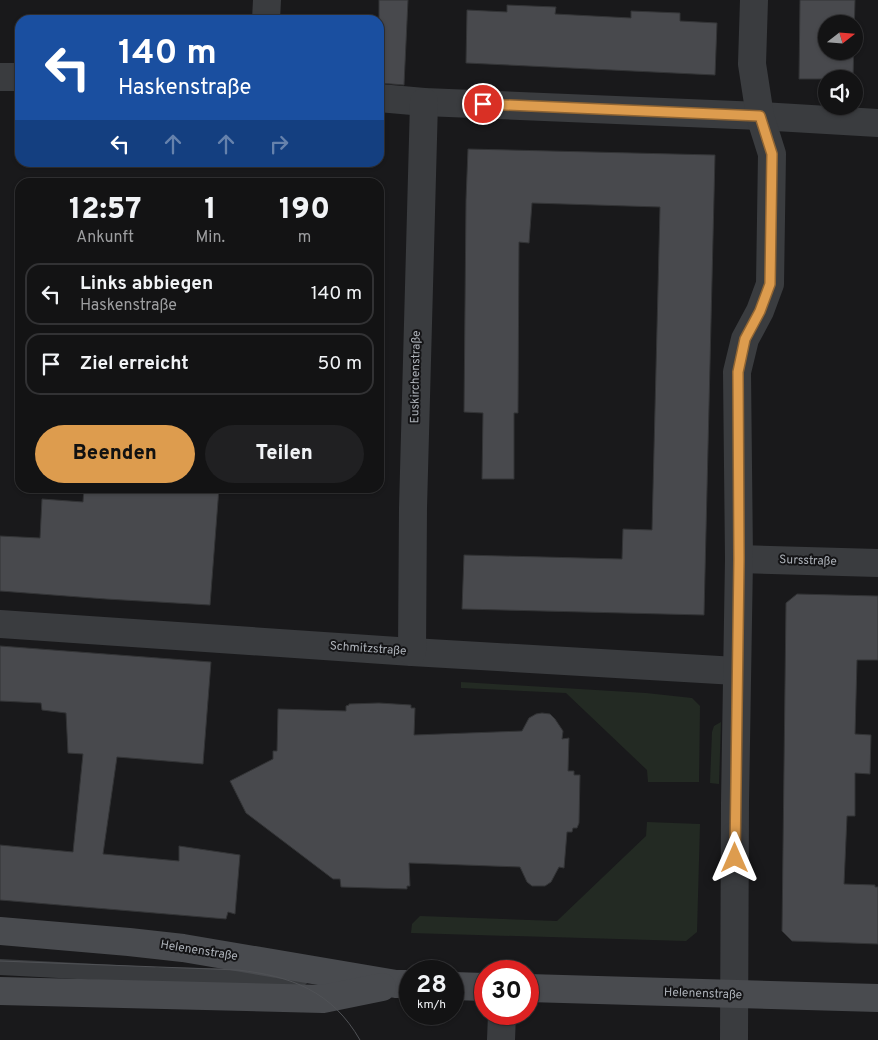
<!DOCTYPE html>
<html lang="de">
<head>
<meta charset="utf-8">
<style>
	body { margin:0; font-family:Overpass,sans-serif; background:#202022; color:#f1f3f6; height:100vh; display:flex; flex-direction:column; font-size:19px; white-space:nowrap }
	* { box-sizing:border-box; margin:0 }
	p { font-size:16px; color:#9d9ea0 }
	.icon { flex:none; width:28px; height:28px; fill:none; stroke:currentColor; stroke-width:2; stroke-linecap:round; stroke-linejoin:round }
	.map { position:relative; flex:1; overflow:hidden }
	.details { position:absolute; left:15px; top:178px; width:369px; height:315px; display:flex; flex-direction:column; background:#131314; border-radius:15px; box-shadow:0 1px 4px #0004,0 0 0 1px #323234 }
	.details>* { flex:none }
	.hud { position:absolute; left:15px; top:15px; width:369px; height:152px; border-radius:15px; box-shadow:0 1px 4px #0004,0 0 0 1px #323234; background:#1a4fa0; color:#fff; overflow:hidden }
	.needle { width:32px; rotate:73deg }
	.buttons { position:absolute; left:818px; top:15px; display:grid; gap:10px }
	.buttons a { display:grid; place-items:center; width:45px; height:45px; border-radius:50%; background:#131314; box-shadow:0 1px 4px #0004,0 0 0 1px #323234; font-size:25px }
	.speed { position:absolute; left:399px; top:960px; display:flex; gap:10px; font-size:25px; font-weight:700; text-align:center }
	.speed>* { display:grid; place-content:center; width:65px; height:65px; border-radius:50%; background:#131314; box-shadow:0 1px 4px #0004,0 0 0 1px #323234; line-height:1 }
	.speed small { font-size:12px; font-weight:400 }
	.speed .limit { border:8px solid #d22; background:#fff; color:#111 }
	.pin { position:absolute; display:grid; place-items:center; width:42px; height:42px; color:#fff; margin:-21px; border:2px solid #fff; border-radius:50%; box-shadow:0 1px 5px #0007 }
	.me { position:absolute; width:55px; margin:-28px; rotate:0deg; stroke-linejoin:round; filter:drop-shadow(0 0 4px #0008) }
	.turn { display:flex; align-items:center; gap:18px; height:105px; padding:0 20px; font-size:22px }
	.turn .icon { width:65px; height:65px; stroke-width:2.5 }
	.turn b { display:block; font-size:35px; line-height:42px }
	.lanes { display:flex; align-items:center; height:48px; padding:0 20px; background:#0003; justify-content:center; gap:25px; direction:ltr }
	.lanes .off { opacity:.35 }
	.eta { display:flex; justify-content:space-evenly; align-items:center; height:85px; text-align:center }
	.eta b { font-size:30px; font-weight:800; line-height:35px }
	.action { display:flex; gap:10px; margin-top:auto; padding:10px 20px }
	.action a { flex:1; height:58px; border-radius:30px; background:#dd9c4e; color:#111; font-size:20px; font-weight:800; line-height:58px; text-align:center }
	.action a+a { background:#202022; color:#f1f3f6 }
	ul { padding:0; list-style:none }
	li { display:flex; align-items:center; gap:15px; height:62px; margin:0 10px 8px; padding:0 10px; border:2px solid #323234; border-radius:15px }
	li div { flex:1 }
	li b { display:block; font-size:19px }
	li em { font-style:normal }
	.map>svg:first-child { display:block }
	.green { fill:#232a23 }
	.building { fill:#48494d; stroke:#333436; fill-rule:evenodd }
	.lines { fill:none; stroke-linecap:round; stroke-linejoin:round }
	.service { stroke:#3a3c3f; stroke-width:16 }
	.minor { stroke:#3a3c3f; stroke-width:28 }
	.secondary { stroke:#494b4f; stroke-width:28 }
	.tram { stroke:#505256; stroke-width:1 }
	.route-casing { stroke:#906533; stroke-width:12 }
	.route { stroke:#dd9c4e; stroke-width:9 }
	.labels { text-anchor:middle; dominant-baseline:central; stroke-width:4; stroke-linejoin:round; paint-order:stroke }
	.street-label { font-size:12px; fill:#adb2b9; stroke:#141416 }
</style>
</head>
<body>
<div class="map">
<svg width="878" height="1040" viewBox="0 0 878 1040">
	<rect width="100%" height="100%" fill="#19191b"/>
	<g class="green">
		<polygon points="461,682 646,693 692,698 700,706 699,782 648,782 647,770 566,693 461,688"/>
		<polygon points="721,722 719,784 710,783 712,732 714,726"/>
		<polygon points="647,822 700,824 697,932 686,941 411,933 412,924 420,916 557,921 646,836"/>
	</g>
	<g class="building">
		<polygon points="379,0 408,0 404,85 379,83"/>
		<path d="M 800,0 L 855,0 L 853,79 L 799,79 ZM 826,24 L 854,24 L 854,51 L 826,51 Z"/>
		<polygon points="507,5 556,7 555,14 631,18 631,11 680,13 680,21 717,23 715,75 466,63 467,10 507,12"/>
		<polygon points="468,149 715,155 704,615 462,609 464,555 622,559 623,529 652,530 660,207 532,203 529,243 519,242 518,413 514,413 514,479 482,479 483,413 464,412 466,200"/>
		<polygon points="84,488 219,488 210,605 106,599 0,591 0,536 40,538 42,499 83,502"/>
		<polygon points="797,594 878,596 878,660 857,660 855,734 871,735 870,774 855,773 855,816 847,816 844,884 875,885 875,887 878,887 878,944 792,941 782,931 786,603"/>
		<polygon points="0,646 211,662 203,764 117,757 103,854 179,861 179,846 240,855 235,914 228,912 226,919 0,900 0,845 73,852 83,754 68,753 66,713 42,710 41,703 0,701"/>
		<polygon points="379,703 411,705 411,708 415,708 414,735 522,731 529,718 536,714 542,713 550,714 555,719 563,731 562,739 569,738 568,771 574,771 574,775 580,775 579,823 577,828 573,828 572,832 567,832 564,868 559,867 551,882 545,886 532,886 527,882 520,867 409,863 410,886 407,886 407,889 341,887 340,879 333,879 246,813 230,781 273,759 273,751 277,751 278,709 346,711 346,706 349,705 349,704"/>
	</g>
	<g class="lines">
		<polyline class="service" points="0,967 155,975 301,978"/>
		<g class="minor">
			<polyline points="266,20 267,0"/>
			<polyline points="0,77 20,77"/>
			<polyline points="379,98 424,102 760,116 878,123"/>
			<polyline points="739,559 878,563"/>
			<polyline points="0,624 412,652 736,671"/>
			<polyline points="412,652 413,508 424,102"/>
			<polyline points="501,1040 502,1014"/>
			<polyline points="734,1040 735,803 739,559 737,372 745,339 760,311 770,284 772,154 760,116 752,64 754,0"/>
		</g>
		<g class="secondary">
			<polyline points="0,931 129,942 183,948 396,984 410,984"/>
			<polyline points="452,986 485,987"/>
			<polyline points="528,988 878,998"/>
			<polyline points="0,991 323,999 382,987"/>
		</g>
		<path class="tram" d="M 0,961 L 238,970 C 291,976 332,991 360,1040"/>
	</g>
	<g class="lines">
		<g class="route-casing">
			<polyline id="route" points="483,104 760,116 772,154 770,284 760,311 745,339 738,372 739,559 735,858"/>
		</g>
		<use href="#route" class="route"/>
	</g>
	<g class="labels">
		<g class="street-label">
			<text transform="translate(416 377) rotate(-89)">Euskirchenstraße</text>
			<text transform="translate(808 561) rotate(2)">Sursstraße</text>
			<text transform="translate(368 649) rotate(4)">Schmitzstraße</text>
			<text transform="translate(199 951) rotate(9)">Helenenstraße</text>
			<text transform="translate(703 994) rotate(2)">Helenenstraße</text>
		</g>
	</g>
</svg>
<div class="buttons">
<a><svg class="needle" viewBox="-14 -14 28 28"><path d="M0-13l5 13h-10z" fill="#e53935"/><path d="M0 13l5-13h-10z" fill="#9d9ea0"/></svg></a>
<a><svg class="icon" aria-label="sound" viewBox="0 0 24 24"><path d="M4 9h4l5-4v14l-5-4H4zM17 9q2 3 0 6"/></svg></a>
</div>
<div class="speed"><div>28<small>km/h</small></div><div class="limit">30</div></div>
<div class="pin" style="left:483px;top:104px;background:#d93025"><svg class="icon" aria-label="arrive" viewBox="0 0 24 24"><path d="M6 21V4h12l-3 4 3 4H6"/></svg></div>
<svg class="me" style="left:735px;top:858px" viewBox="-20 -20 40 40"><path d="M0-17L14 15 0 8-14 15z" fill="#dd9c4e" stroke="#fff" stroke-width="4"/></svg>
<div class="hud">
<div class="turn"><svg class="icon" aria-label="left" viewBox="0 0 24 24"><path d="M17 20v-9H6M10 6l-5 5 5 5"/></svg><div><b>140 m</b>Haskenstraße</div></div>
<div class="lanes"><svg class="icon" aria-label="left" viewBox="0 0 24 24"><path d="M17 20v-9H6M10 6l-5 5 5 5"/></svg><svg class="icon off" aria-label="ahead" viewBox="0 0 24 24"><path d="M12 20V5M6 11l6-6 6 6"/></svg><svg class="icon off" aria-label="ahead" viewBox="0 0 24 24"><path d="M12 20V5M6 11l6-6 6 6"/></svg><svg class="icon off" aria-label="right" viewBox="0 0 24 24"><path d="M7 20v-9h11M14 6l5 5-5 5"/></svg></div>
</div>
<section class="details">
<div class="eta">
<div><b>12:57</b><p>Ankunft</p></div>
<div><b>1</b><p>Min.</p></div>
<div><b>190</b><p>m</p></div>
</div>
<ul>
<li><svg class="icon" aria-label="left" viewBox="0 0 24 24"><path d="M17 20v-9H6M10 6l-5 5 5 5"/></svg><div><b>Links abbiegen</b><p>Haskenstraße</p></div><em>140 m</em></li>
<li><svg class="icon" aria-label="arrive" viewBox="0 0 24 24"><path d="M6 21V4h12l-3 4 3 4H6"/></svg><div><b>Ziel erreicht</b></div><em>50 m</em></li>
</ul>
<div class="action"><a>Beenden</a><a>Teilen</a></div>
</section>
</div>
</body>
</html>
